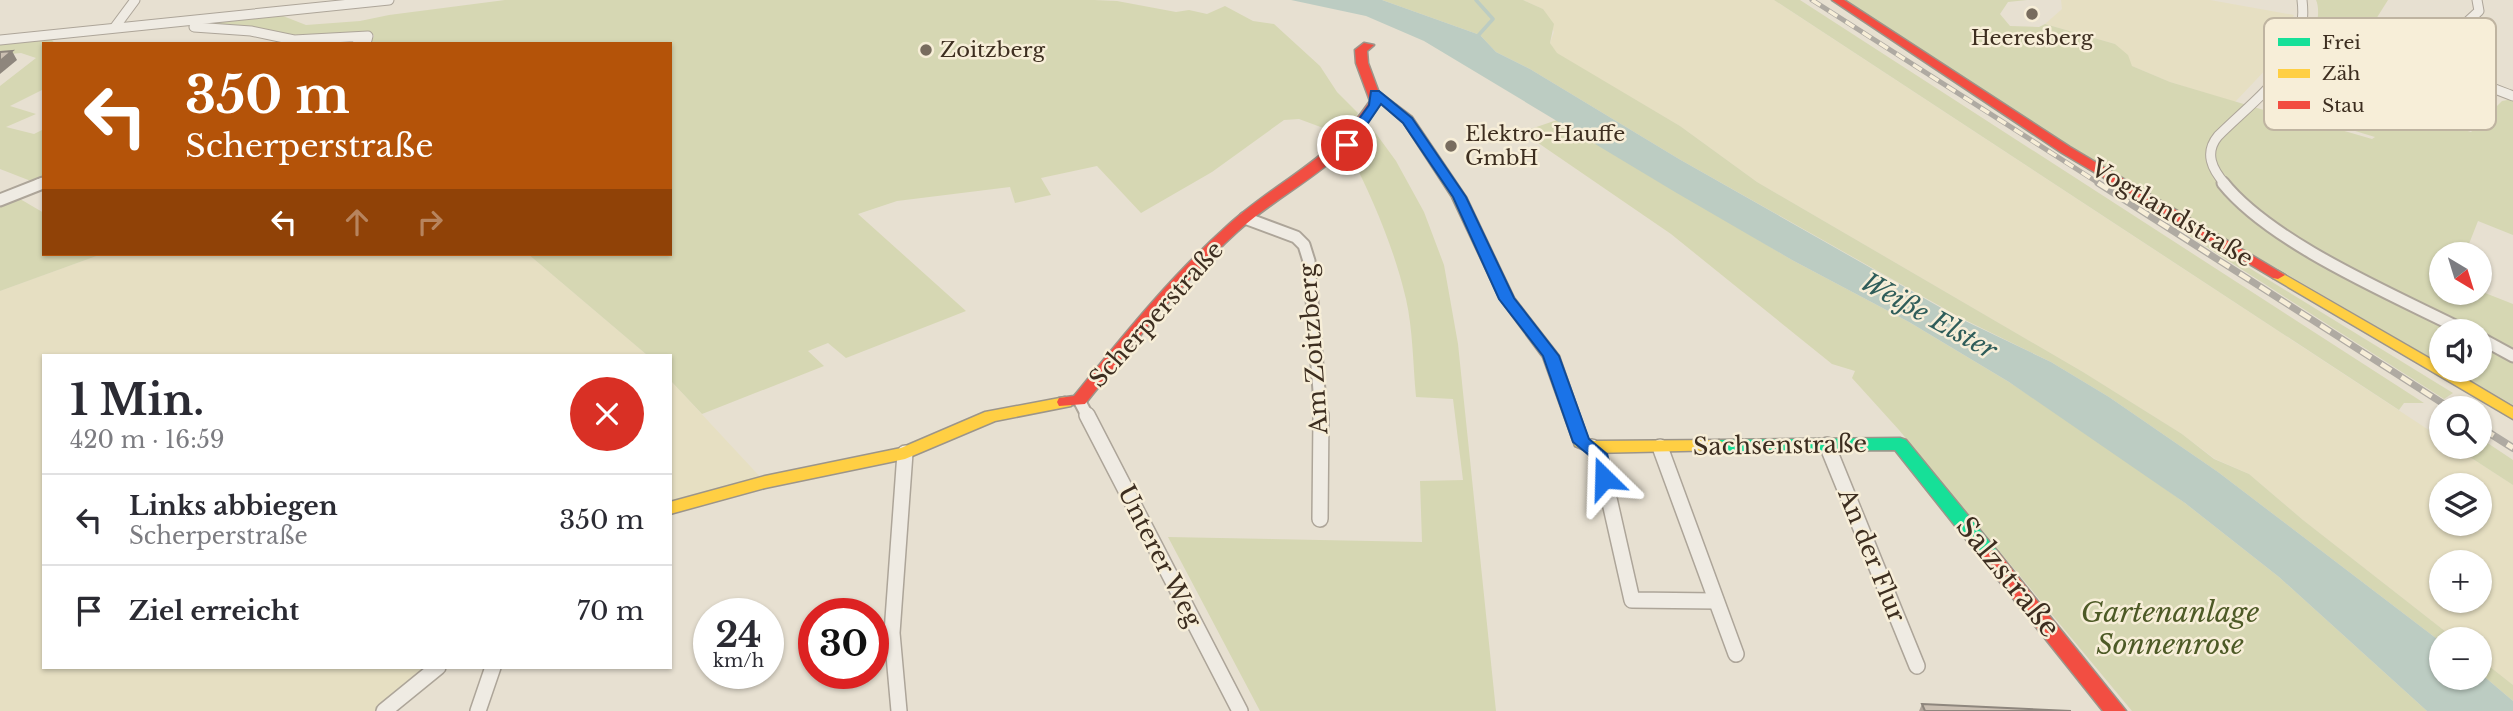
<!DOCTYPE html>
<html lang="de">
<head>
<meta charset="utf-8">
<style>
	body { margin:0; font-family:"Libre Baskerville",serif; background:#f7f7f7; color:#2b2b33; height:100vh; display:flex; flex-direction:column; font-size:26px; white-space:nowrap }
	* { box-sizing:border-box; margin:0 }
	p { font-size:23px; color:#7c7c81 }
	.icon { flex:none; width:38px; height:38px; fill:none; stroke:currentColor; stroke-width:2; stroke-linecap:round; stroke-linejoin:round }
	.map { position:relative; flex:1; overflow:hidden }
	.side { position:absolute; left:42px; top:354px; width:630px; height:315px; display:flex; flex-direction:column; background:#fff; border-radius:0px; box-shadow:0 2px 5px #0004 }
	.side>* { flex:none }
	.hud { position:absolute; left:42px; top:42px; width:630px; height:214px; border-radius:0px; box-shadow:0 2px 5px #0004; background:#b45309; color:#fff; overflow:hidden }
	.needle { width:46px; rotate:142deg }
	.fabs { position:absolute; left:2429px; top:242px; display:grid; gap:14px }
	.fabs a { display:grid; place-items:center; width:63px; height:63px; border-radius:50%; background:#fff; box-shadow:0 2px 5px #0004; font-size:35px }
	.speed { position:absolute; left:693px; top:598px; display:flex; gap:14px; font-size:35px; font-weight:700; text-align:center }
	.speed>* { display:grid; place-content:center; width:91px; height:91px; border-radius:50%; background:#fff; box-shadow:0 2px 5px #0004; line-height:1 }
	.speed small { font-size:18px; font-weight:400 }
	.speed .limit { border:10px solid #d22; background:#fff; color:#111 }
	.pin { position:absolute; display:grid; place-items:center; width:60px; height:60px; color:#fff; margin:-30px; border:4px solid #fff; border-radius:50%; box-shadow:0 2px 7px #0007 }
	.me { position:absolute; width:77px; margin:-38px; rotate:338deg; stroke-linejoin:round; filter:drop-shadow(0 0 5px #0008) }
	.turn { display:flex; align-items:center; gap:24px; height:147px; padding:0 28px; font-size:32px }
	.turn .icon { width:91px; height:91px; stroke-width:2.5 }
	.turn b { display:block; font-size:49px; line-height:60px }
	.lanes { display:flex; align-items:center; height:66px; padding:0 28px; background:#0003; justify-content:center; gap:35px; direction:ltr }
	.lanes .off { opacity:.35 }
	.round { display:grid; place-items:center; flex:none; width:74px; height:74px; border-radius:37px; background:#f7f7f7 }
	.overview { display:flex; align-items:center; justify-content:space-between; height:119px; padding:0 28px }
	h1 { font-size:42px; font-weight:800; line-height:52px }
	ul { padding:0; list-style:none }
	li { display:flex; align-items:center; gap:21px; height:91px; padding:0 28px; border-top:2px solid #e1e1e2 }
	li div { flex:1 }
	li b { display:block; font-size:26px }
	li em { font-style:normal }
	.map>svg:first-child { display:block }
	.farmland { fill:#e6dfc2; fill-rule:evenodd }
	.green { fill:#d6d7b3 }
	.water { fill:#bcccc2 }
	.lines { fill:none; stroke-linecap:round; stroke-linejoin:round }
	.stream { stroke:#bcccc2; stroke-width:3.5 }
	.street-far2-casing { stroke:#ada599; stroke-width:11 }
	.street-far1-casing { stroke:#ada599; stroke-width:15 }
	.street-casing { stroke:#ada599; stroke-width:18 }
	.fast-casing { stroke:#9c958a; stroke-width:3 }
	.slow-casing { stroke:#9c958a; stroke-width:3 }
	.jam-casing { stroke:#9c958a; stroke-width:3 }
	.street-far2 { stroke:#efebe3; stroke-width:9 }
	.street-far1 { stroke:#efebe3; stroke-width:11 }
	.street { stroke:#efebe3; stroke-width:15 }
	.fast { fill:#16e098; fill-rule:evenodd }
	.slow { fill:#ffcf43; fill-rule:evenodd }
	.jam { fill:#f24e42; fill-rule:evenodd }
	.rail-far2-casing { stroke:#afaaa2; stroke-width:5 }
	.rail-far1-casing { stroke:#afaaa2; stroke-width:7 }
	.rail-casing { stroke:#afaaa2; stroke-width:8 }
	.rail-far2 { stroke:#f7eed8; stroke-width:3.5; stroke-dasharray:10; stroke-linecap:butt }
	.rail-far1 { stroke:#f7eed8; stroke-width:4.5; stroke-dasharray:12; stroke-linecap:butt }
	.rail { stroke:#f7eed8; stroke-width:5; stroke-dasharray:16; stroke-linecap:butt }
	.wall { fill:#afa499 }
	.shaded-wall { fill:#8e867d }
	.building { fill:#cbbfb2; stroke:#8e867d; stroke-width:2 }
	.route { fill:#1a73e8; stroke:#114b97; stroke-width:2 }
	.poi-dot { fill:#786c5e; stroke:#f7eed8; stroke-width:2.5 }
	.labels { text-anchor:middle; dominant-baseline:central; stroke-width:5; stroke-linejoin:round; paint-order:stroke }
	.far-poi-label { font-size:21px; fill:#3d2e20; stroke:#f7eed8; text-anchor:start }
	.street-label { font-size:24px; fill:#3d2e20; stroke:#f7eed8 }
	.water-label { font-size:26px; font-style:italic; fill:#2f5d5a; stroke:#f7eed8 }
	.near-street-label { font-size:28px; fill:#3d2e20; stroke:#f7eed8 }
	.near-park-label { font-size:28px; font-style:italic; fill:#4d5a26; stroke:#f7eed8 }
	.key { fill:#f7eed8; stroke:#bfb4a1; stroke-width:2 }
	.key-label { font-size:19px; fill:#3d2e20 }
</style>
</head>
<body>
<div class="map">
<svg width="2513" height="711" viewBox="0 0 2513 711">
	<rect width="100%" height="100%" fill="#e7e0d1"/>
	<g class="farmland">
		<path d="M 1523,0 L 1774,0 L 2441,438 L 2441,446 L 2453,446 L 2513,485 L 2513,685 L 2480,659 L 2480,639 L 2455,639 L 2303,520 L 2249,474 L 2215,459 L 2182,434 L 2083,372 L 1757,182 L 1680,126 L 1556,53 L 1550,43 L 1554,32 L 1543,9 ZM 2441,485 L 2480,485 L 2480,523 L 2441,523 ZM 2441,562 L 2480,562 L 2480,600 L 2441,600 Z"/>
		<polygon points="2061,0 2210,0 2294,15 2272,63 2235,102 2170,82 2132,66 2115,44 2045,24 2062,9"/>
		<polygon points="102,254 528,254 647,355 44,355 44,667 438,667 384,711 0,711 0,291"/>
		<polygon points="670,380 765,482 670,508"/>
	</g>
	<g class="green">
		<polygon points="505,0 1094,0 1117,1 1176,12 1189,10 1207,14 1225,6 1253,21 1274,24 1320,66 1337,92 1358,113 1345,136 1299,119 1284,120 1212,172 1141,213 1097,166 1041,178 1051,195 1015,203 1010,187 897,201 858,214 966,311 846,358 828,343 808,351 824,366 702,414 670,380 670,355 647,355 528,254 670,254 670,44 360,44 374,37 374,35 302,40 177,24 283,16 306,25 360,21 389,15"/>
		<polygon points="1382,0 1523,0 1543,9 1554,24 1550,43 1557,53 1680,126 1757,182 2083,372 2182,434 2214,459 2249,474 2303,520 2455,639 2441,639 2441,642 2218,472 2109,397 2051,362 1961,318 1679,159 1530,69 1496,52 1480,35"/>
		<polygon points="1774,0 1800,0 2424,403 2404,403 2399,410"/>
		<path d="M 1842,0 L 2027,0 L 2008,2 L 2000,14 L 2010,26 L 2039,27 L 2045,24 L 2115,44 L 2128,55 L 2132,66 L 2170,82 L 2311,124 L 2317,123 L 2372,139 L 2375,137 L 2292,112 L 2279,106 L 2272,99 C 2281,87 2296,78 2303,65 C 2311,51 2323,14 2316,0 L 2388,0 L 2359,46 L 2317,84 L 2471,132 L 2502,101 L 2513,99 L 2513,235 L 2478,221 L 2465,254 L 2441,254 L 2441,292 L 2480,291 L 2513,304 L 2513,405 L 2451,369 L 2480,369 L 2480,331 L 2441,331 L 2441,364 L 2103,167 Z"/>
		<polygon points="50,37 55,44 44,44 44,89 10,106 36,114 6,127 34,134 44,129 44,180 36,183 0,169 0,86 36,58 21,53 0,55 0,42"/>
		<polygon points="1557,120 1792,260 1909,322 2009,382 2101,443 2185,503 2279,577 2427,711 2132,711 1899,430 1852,378 1855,371 1832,364 1671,234 1522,132"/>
		<path d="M 1369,124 L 1396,161 L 1424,212 L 1444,265 L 1458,344 L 1496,711 L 1260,711 L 1168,537 L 1422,542 L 1420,481 L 1463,480 L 1453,399 L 1416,397 C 1413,365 1413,330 1406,299 C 1394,248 1373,199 1349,152 Z"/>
		<polygon points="15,196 44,213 44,254 102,254 0,291 0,203"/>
		<polygon points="2163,219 2238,261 2453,393 2444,399"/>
		<polygon points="2480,438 2513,460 2513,485 2453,446 2480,446"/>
		<polygon points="2480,659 2513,685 2513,701 2480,673"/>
	</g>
	<polygon class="water" points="1291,0 1382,0 1480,35 1496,52 1530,69 1679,159 1959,318 2051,362 2109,397 2218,472 2441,642 2441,677 2480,677 2480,673 2513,701 2513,711 2427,711 2279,577 2185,503 2009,382 1909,322 1792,260 1675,192 1424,41 1366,16"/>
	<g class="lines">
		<polyline class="stream" points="1476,0 1493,19 1476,38"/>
		<g class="street-far2-casing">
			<g id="street-far2">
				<path d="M 2477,0 L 2479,11 L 2442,45 C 2453,76 2485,85 2513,96"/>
				<polyline points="115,27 135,0"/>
				<polyline points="194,27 251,31 294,40 368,36 367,40 357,44"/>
				<polyline points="0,40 389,0"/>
				<polyline points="38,184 44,182"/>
				<path d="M 2225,184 C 2212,169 2204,153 2218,136 C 2258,96 2310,63 2302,0"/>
			</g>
		</g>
		<g class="street-far1-casing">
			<g id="street-far1">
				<path d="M 2223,183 C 2272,244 2394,295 2465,331"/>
				<polyline points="0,200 43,183"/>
				<polyline points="1245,218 1296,237 1304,245 1309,261 1321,417"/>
				<polyline points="2480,338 2513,356"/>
				<polyline points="1079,400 1088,417"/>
			</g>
		</g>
		<g class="street-casing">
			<g id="street">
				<polyline points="1087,415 1240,711"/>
				<polyline points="1827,445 1917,666"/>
				<polyline points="1592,447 1599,454 1632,600 1716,601"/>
				<polyline points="1660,447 1736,654"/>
				<polyline points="1320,519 1321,415"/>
				<polyline points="384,711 438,667"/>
				<polyline points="478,711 493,667"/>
				<polyline points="899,711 892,633 905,453"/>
			</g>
		</g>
		<g class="fast-casing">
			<polygon id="fast" points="1900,438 1906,440 1998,552 2000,557 1998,562 1991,564 1984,562 1895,450 1719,452 1710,446 1719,440"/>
		</g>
		<g class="slow-casing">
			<g id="slow">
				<polygon points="1375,89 1412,117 1466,197 1514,298 1559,356 1588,439 1594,441 1719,440 1728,446 1725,450 1592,453 1575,446 1543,357 1500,299 1452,197 1403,122 1371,95 1371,91"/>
				<polygon points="2278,271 2441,365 2441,369 2449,369 2513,407 2513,419 2273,278 2271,275"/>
				<polygon points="1065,397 1073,402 1071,406 995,421 905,459 765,488 670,514 670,502 765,476 901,448 985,412"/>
			</g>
		</g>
		<g class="jam-casing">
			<g id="jam">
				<polygon points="1832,0 1844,0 2070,147 2285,275 2278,279 2273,278 2062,153"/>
				<path d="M 1364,43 L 1374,45 L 1367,51 L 1368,63 L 1382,101 C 1371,117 1361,134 1347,148 C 1313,180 1271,201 1237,232 C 1180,284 1133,344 1085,404 L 1059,406 L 1057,402 L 1059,398 L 1074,396 C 1122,337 1170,277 1227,226 C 1279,179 1329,162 1370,101 L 1356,63 L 1355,50 Z"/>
				<polygon points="1991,550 1998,552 2126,711 2103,711 1984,562 1982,557 1984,552"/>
			</g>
		</g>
		<use href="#street-far2" class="street-far2"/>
		<use href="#street-far1" class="street-far1"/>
		<use href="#street" class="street"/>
		<use href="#fast" class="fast"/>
		<use href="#slow" class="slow"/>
		<use href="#jam" class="jam"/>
		<g class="rail-far2-casing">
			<polyline id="rail-far2" points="1812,0 2100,184"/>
		</g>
		<g class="rail-far1-casing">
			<polyline id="rail-far1" points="2098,183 2450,408"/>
		</g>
		<g class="rail-casing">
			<polyline id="rail" points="2480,427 2513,448"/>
		</g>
		<use href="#rail-far2" class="rail-far2"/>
		<use href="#rail-far1" class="rail-far1"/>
		<use href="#rail" class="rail"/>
	</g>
	<polygon class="wall" points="1922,704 2071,711 1919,711"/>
	<polygon class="shaded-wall" points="12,51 17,60 0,74 0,61"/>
	<g class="building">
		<polygon points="12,51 0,61 0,52"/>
		<polygon points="1922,704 2071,711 1925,711"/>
	</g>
	<polygon class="route" points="1371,91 1379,91 1412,118 1466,197 1514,298 1559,356 1589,439 1607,454 1613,478 1611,483 1598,483 1590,456 1573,442 1543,356 1499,299 1453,197 1403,123 1381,104 1351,148 1347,149 1340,145 1369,105"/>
	<g class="poi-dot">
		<circle cx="2032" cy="14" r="7"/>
		<circle cx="926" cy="50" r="7"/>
		<circle cx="1451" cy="146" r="7"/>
	</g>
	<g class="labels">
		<g class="far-poi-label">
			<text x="2032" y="38" text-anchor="middle">Heeresberg</text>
			<text x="940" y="50">Zoitzberg</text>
			<text x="1465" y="134">Elektro-Hauffe<tspan x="1465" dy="24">GmbH</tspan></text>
		</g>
		<g class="street-label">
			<text transform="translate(2172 213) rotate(31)">Vogtlandstraße</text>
			<text transform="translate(1156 314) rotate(-48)">Scherperstraße</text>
			<text transform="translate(1313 349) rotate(-94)">Am Zoitzberg</text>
			<text transform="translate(1780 445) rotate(-1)">Sachsenstraße</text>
			<text transform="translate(1872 555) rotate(68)">An der Flur</text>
			<text transform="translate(1160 556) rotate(63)">Unterer Weg</text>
		</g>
		<g class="water-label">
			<text transform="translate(1929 316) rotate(29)">Weiße Elster</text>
		</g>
		<g class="near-street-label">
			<text transform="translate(2008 577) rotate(51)">Salzstraße</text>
		</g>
		<g class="near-park-label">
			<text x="2170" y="612">Gartenanlage<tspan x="2170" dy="32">Sonnenrose</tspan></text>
		</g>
	</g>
	<rect x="2264" y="18" width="232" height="112" rx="10" class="key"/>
	<rect x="2278" y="38" width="32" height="8" fill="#16e098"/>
	<rect x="2278" y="69" width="32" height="9" fill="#ffcf43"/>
	<rect x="2278" y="101" width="32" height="8" fill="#f24e42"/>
	<g class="key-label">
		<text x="2322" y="49">Frei</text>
		<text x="2322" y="80">Zäh</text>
		<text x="2322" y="112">Stau</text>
	</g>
</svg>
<div class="fabs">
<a><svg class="needle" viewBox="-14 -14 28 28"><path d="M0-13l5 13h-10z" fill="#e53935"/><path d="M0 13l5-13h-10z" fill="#7c7c81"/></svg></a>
<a><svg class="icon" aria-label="sound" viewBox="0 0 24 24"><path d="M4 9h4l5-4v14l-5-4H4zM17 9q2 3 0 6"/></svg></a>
<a><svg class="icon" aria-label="search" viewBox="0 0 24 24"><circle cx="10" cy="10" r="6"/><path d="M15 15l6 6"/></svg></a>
<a><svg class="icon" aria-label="layers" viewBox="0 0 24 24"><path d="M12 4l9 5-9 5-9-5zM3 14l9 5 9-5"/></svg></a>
<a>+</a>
<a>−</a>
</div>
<div class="speed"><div>24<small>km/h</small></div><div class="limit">30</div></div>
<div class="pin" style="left:1347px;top:145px;background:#d93025"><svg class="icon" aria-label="arrive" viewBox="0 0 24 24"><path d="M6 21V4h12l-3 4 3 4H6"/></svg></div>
<svg class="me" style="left:1604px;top:478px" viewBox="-20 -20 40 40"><path d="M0-17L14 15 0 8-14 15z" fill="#1a73e8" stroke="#fff" stroke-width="4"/></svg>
<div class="hud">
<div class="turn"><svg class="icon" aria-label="left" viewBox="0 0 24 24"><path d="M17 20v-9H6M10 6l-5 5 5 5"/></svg><div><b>350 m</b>Scherperstraße</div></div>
<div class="lanes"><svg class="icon" aria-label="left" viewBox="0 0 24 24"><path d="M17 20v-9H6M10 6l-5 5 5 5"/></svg><svg class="icon off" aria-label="ahead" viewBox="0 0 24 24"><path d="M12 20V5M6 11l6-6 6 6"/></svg><svg class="icon off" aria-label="right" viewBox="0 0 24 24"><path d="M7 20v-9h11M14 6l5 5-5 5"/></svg></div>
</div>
<section class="side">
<div class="overview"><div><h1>1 Min.</h1><p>420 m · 16:59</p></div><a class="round" style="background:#d93025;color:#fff"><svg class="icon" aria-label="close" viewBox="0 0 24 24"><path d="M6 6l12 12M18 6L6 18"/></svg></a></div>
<ul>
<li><svg class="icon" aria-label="left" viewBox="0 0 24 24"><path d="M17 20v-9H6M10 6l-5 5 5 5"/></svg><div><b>Links abbiegen</b><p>Scherperstraße</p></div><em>350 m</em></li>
<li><svg class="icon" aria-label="arrive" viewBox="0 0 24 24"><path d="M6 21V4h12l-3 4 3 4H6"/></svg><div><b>Ziel erreicht</b></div><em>70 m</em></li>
</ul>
</section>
</div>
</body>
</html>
